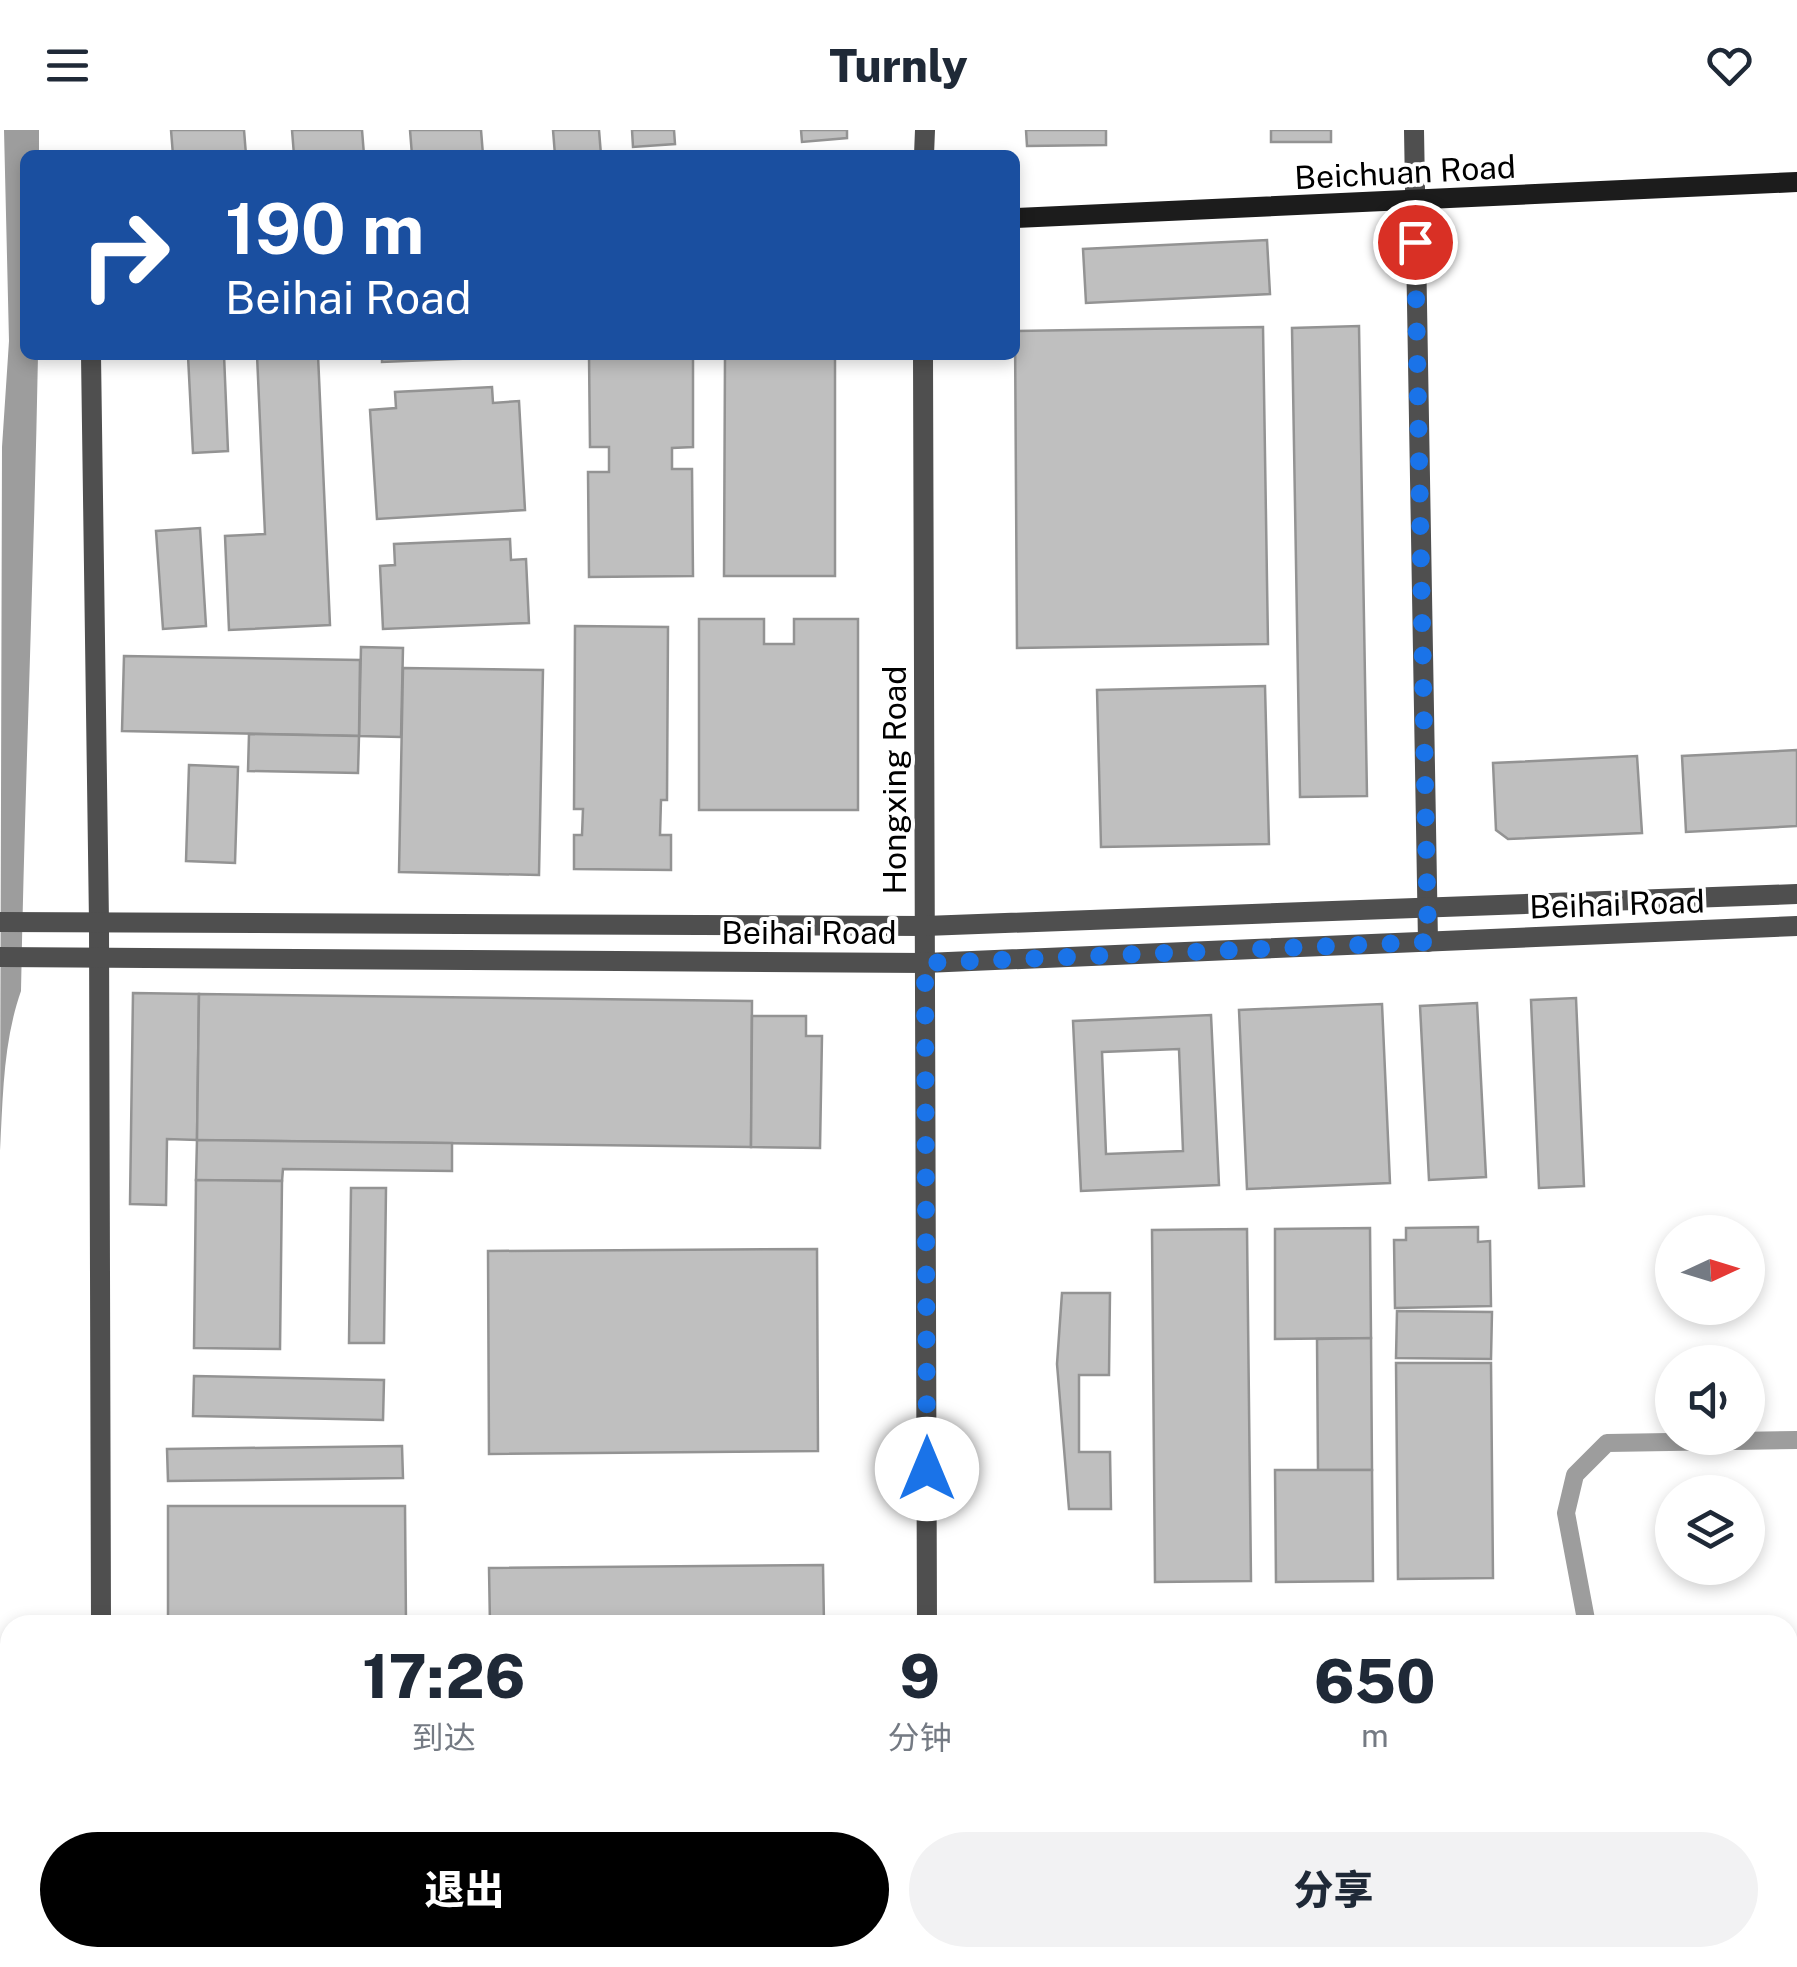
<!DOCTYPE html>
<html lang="zh">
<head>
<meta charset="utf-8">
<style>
	body { margin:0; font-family:"Public Sans","Noto Sans SC",sans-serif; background:#f2f2f3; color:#1f2937; height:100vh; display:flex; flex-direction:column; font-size:38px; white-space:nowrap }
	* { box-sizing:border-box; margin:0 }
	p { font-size:32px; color:#747a83 }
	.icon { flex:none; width:55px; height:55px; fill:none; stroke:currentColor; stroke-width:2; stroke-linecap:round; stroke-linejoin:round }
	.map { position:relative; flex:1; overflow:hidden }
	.sheet { position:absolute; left:0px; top:1485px; width:1798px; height:352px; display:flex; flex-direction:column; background:#fff; border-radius:30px 30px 0 0; box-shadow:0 5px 15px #0003 }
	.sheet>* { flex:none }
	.banner { position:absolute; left:20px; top:20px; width:1000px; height:210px; border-radius:15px; box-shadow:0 5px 15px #0003; background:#1a4fa0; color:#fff; overflow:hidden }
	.needle { width:65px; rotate:86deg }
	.tools { position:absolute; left:1655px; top:1085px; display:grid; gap:20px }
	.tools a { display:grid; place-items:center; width:110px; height:110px; border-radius:50%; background:#fff; box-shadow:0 5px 15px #0003; font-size:50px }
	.pin { position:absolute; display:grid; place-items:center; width:85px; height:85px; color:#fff; margin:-42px; border:5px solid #fff; border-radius:50%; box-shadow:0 2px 10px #0007 }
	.me { position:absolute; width:110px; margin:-55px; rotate:0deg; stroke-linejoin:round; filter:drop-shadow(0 0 8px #0008) }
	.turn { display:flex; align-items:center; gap:35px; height:210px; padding:0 40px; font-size:45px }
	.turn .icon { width:130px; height:130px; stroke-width:2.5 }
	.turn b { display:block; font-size:70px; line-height:85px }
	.eta { display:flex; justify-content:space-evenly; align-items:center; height:170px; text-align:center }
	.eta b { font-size:60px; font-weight:800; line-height:70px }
	.primary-button { display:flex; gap:20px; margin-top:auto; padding:20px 40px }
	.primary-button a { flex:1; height:115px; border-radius:60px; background:#000; color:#fff; font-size:40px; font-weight:800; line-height:115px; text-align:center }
	.primary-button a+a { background:#f2f2f3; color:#1f2937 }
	header { display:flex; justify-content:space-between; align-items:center; height:130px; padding:0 40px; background:#fff; font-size:45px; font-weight:800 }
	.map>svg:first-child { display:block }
	.water { fill:#9d9d9d }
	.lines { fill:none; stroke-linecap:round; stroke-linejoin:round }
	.canal { stroke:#9d9d9d; stroke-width:18 }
	.building { fill:#bfbfbf; stroke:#939393; stroke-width:2.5; fill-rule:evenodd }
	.minor { stroke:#4f4f4f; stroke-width:20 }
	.tertiary { stroke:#4f4f4f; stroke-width:20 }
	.secondary { stroke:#1c1c1c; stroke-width:20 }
	.route { stroke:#1a73e8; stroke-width:18; stroke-dasharray:0 32.4 }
	.labels { text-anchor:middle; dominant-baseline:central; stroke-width:8; stroke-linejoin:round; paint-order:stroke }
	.street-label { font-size:32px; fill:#000; stroke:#fff }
</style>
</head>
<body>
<header><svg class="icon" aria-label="menu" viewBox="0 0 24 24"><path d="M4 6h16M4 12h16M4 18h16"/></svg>Turnly<svg class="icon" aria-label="heart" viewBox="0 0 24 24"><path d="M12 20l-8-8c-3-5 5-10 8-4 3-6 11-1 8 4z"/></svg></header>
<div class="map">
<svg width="1797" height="1837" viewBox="0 0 1797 1837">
	<rect width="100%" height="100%" fill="#fff"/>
	<path class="water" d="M 4,0 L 39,0 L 39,25 L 25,25 L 25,225 L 38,225 C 34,437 25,649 21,861 C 3,912 3,967 0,1021 L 2,317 L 9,211 Z"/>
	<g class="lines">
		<g class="canal">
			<polyline points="1587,1495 1566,1383 1575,1345 1607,1313 1797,1310"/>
			<polyline points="1649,1828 1651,1837"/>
		</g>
	</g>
	<g class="building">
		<polygon points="171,0 244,0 246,25 173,25"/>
		<polygon points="292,0 362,0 364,25 294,25"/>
		<polygon points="410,0 481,0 483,25 412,25"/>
		<polygon points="553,0 599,0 601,25 555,25"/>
		<polygon points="632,0 674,0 675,14 633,17"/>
		<polygon points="801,0 847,0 847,8 802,12"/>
		<polygon points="1026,0 1106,0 1106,15 1027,16"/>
		<rect x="1271" y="0" width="60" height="12"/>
		<polygon points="1267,110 1270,164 1086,173 1083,119"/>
		<polygon points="1359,196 1367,666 1300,667 1292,198"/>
		<polygon points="1263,197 1268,514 1017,518 1015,201"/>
		<polygon points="164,225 224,225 228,321 193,323 188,226"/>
		<polygon points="257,225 318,225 330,495 229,500 225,406 265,404"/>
		<polygon points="382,225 505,225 505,227 382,232"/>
		<polygon points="589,225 693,225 693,317 672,318 672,339 692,339 693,446 589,447 588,342 609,342 609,317 590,317"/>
		<polygon points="725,225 835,225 835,446 724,446"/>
		<polygon points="492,257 493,273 519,271 525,380 377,389 370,280 396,278 395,262"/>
		<polygon points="200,398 206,496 163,499 156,401"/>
		<polygon points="510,409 511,430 526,429 529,493 383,499 380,436 395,435 394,414"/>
		<polygon points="699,489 764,489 764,514 794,514 794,489 858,489 858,680 699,680"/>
		<polygon points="575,496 668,497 667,670 661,670 660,705 671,705 671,740 574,739 574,705 582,705 583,679 574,679"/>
		<polygon points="361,517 403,518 401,607 359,606"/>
		<polygon points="124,526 360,530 359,606 122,601"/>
		<polygon points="403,538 543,540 539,745 399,742"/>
		<polygon points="1265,556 1269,714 1101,717 1097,560"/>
		<polygon points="249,604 359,606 358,643 248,641"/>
		<polygon points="1797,620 1797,696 1686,702 1682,626"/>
		<polygon points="1637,626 1642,703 1508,709 1496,700 1493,633"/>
		<polygon points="189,635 238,637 235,733 186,731"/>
		<polygon points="133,863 199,864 197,1010 167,1009 166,1075 130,1074"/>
		<polygon points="199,864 752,871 751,1017 197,1010"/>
		<polygon points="1576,868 1584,1056 1539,1058 1531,870"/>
		<polygon points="1477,873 1486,1047 1429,1050 1420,876"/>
		<polygon points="1382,874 1390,1053 1247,1059 1239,880"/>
		<path d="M 1211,885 L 1219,1055 L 1081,1061 L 1073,891 ZM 1179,919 L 1183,1021 L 1106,1024 L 1102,922 Z"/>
		<polygon points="752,886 806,886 806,906 822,906 820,1018 751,1017"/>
		<polygon points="197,1010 452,1013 452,1041 283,1039 282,1051 196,1050"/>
		<polygon points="196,1050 282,1051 280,1219 194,1218"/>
		<polygon points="351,1058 386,1058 384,1213 349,1213"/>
		<polygon points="1478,1097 1478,1112 1490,1111 1491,1176 1395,1178 1394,1110 1406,1110 1406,1098"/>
		<polygon points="1370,1098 1371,1208 1275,1209 1275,1099"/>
		<polygon points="1247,1099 1251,1451 1155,1452 1152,1100"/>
		<polygon points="817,1119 818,1321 489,1324 488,1121"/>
		<polygon points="1062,1163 1110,1163 1109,1245 1079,1245 1079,1322 1110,1322 1111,1379 1069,1379 1057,1234"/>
		<polygon points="1397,1181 1492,1182 1491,1229 1396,1228"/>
		<polygon points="1371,1208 1372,1340 1318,1340 1317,1209"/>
		<polygon points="1396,1233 1491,1233 1493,1448 1398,1449"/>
		<polygon points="194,1246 384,1250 383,1290 193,1286"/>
		<polygon points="402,1316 403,1348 168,1351 167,1319"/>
		<polygon points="1275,1340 1372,1340 1373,1451 1276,1452"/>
		<polygon points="168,1376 405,1376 406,1495 168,1495"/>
		<polygon points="823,1435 824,1494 490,1495 489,1438"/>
		<rect x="169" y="1828" width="238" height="9"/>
		<rect x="495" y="1828" width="332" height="9"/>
		<polygon points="1062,1828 1111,1828 1111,1837 1063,1837"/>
		<rect x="1137" y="1828" width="133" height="9"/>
		<rect x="1301" y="1828" width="106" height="9"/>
		<polygon points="1437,1828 1515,1828 1516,1837 1437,1837"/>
		<rect x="1543" y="1828" width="28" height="9"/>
		<polygon points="1590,1828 1612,1828 1613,1837 1591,1837"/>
	</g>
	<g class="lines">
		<g class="minor">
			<polyline points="1414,0 1428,812"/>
			<polyline points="924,25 925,0"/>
			<polyline points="91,225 99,793 101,1495"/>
			<polyline points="923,225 927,1495"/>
			<polyline points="101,1828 101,1837"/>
			<polyline points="929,1828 929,1837"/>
			<polyline points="1688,1828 1688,1837"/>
		</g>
		<g class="tertiary">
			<polyline points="0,792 925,796 1797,764"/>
			<polyline points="0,827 925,833 1797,796"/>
		</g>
		<polyline class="secondary" points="1015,88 1797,52"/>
	</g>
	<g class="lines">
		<polyline class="route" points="927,1339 925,833 1428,812 1415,112"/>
	</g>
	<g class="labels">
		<g class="street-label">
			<text transform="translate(1405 42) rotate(-3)">Beichuan Road</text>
			<text transform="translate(894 650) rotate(-90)">Hongxing Road</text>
			<text transform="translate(1617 774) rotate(-2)">Beihai Road</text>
			<text x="809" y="802">Beihai Road</text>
		</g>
	</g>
</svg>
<div class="tools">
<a><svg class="needle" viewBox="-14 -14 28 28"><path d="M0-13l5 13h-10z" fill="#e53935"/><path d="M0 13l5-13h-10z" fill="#747a83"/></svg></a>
<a><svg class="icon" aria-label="sound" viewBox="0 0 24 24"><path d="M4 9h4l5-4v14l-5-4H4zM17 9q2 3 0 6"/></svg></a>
<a><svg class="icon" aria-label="layers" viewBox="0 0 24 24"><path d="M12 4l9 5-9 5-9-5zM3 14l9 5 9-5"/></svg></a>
</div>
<div class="pin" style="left:1415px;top:112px;background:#d93025"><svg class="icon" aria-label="arrive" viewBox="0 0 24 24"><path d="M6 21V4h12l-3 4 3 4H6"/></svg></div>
<svg class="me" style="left:927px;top:1339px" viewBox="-20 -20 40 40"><circle r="19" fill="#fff"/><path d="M0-13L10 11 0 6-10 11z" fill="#1a73e8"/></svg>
<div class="banner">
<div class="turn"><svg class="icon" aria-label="right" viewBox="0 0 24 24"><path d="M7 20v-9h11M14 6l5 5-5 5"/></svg><div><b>190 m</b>Beihai Road</div></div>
</div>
<section class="sheet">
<div class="eta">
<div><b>17:26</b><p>到达</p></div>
<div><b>9</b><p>分钟</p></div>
<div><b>650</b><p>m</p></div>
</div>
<div class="primary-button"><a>退出</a><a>分享</a></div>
</section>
</div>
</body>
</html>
